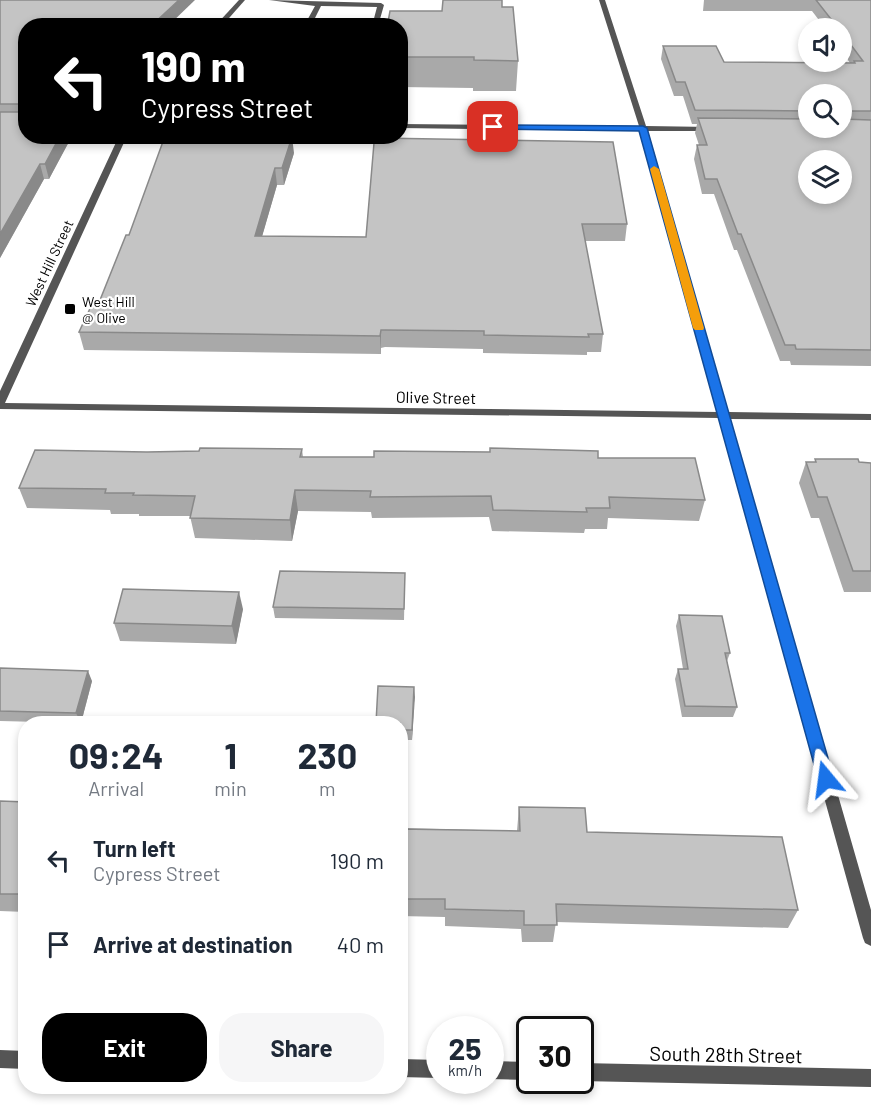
<!DOCTYPE html>
<html lang="en">
<head>
<meta charset="utf-8">
<style>
	body { margin:0; font-family:Barlow,sans-serif; background:#f6f6f7; color:#1f2937; height:100vh; display:flex; flex-direction:column; font-size:22px; white-space:nowrap }
	* { box-sizing:border-box; margin:0 }
	p { font-size:20px; color:#747a83 }
	.icon { flex:none; width:33px; height:33px; fill:none; stroke:currentColor; stroke-width:2; stroke-linecap:round; stroke-linejoin:round }
	.map { position:relative; flex:1; overflow:hidden }
	.details { position:absolute; left:18px; top:716px; width:390px; height:378px; display:flex; flex-direction:column; background:#fff; border-radius:24px; box-shadow:0 3px 9px #0003 }
	.details>* { flex:none }
	.hud { position:absolute; left:18px; top:18px; width:390px; height:126px; border-radius:24px; box-shadow:0 3px 9px #0003; background:#000; color:#fff; overflow:hidden }
	.buttons { position:absolute; left:798px; top:18px; display:grid; gap:12px }
	.buttons a { display:grid; place-items:center; width:54px; height:54px; border-radius:50%; background:#fff; box-shadow:0 3px 9px #0003; font-size:30px }
	.speed { position:absolute; left:426px; top:1016px; display:flex; gap:12px; font-size:30px; font-weight:700; text-align:center }
	.speed>* { display:grid; place-content:center; width:78px; height:78px; border-radius:50%; background:#fff; box-shadow:0 3px 9px #0003; line-height:1 }
	.speed small { font-size:15px; font-weight:400 }
	.speed .limit { border:3px solid #111; border-radius:9px; background:#fff; color:#111 }
	.pin { position:absolute; display:grid; place-items:center; width:51px; height:51px; color:#fff; margin:-26px; border-radius:12px; box-shadow:0 3px 9px #0006 }
	.me { position:absolute; width:66px; margin:-33px; rotate:344deg; stroke-linejoin:round; filter:drop-shadow(0 0 4px #0008) }
	.turn { display:flex; align-items:center; gap:21px; height:126px; padding:0 24px; font-size:27px }
	.turn .icon { width:78px; height:78px; stroke-width:2.5 }
	.turn b { display:block; font-size:42px; line-height:51px }
	.eta { display:flex; justify-content:space-evenly; align-items:center; height:102px; text-align:center }
	.eta b { font-size:36px; font-weight:700; line-height:42px }
	.action { display:flex; gap:12px; margin-top:auto; padding:12px 24px }
	.action a { flex:1; height:69px; border-radius:24px; background:#000; color:#fff; font-size:24px; font-weight:700; line-height:69px; text-align:center }
	.action a+a { background:#f6f6f7; color:#1f2937 }
	ul { padding:0; list-style:none }
	li { display:flex; align-items:center; gap:18px; height:84px; padding:0 24px }
	li div { flex:1 }
	li b { display:block; font-size:22px }
	li em { font-style:normal }
	.map>svg:first-child { display:block }
	.lines { fill:none; stroke-linecap:round; stroke-linejoin:round }
	.service { fill:#555; fill-rule:evenodd }
	.minor { fill:#555; fill-rule:evenodd }
	.wall { fill:#a9a9a9; fill-rule:evenodd }
	.shaded-wall { fill:#898989 }
	.building { fill:#c4c4c4; stroke:#898989; stroke-width:1.5; fill-rule:evenodd }
	.route { fill:#1a73e8; stroke:#114b97; stroke-width:1.5 }
	.slow { fill:#f59e0b }
	.poi-dot { fill:#000; stroke:#fff; stroke-width:2 }
	.labels { text-anchor:middle; dominant-baseline:central; stroke-width:4.5; stroke-linejoin:round; paint-order:stroke }
	.far-street-label { font-size:14px; fill:#000; stroke:#fff }
	.far-poi-label { font-size:14px; fill:#000; stroke:#fff; text-anchor:start }
	.street-label { font-size:16px; fill:#000; stroke:#fff }
	.near-street-label { font-size:20px; fill:#000; stroke:#fff }
</style>
</head>
<body>
<div class="map">
<svg width="871" height="1112" viewBox="0 0 871 1112">
	<rect width="100%" height="100%" fill="#fff"/>
	<g class="lines">
		<polygon class="service" points="269,0 381,3 384,5 378,26 372,26 377,7 321,6 311,26 304,26 315,6"/>
		<g class="minor">
			<polygon points="239,0 245,0 222,26 215,26"/>
			<polygon points="599,0 605,0 646,126 711,127 715,129 711,131 648,131 728,412 871,414 871,420 730,419 871,910 871,946 865,943 863,938 719,418 0,409 0,391 119,136 127,136 5,403 718,412 640,131 400,128 400,124 639,126"/>
			<polygon points="0,1050 26,1051 26,1069 0,1068"/>
			<polygon points="400,1059 440,1060 440,1078 400,1077"/>
			<polygon points="490,1061 530,1062 530,1080 490,1079"/>
			<polygon points="580,1063 871,1069 871,1087 580,1081 578,1080 580,1080"/>
		</g>
	</g>
	<g class="wall">
		<polygon points="0,0 26,26 72,136 49,179 44,179 0,258"/>
		<path d="M 704,0 L 871,0 L 871,366 L 791,365 L 790,361 L 780,361 L 737,250 L 734,250 L 714,194 L 702,194 L 694,159 L 697,145 L 699,145 L 695,133 L 697,124 L 692,124 L 683,96 L 674,96 L 661,59 L 663,46 L 724,62 L 850,63 L 842,51 L 842,28 L 825,28 L 812,11 L 703,11 ZM 808,94 L 842,94 L 842,128 L 808,128 Z"/>
		<polygon points="502,7 518,61 516,91 473,91 473,88 400,87 400,26 388,22 442,11"/>
		<polygon points="374,143 627,224 625,241 585,241 603,334 601,352 587,352 587,355 483,353 483,349 385,347 381,348 381,354 84,350 79,332 100,300 294,153 284,185 277,185 262,236 366,237"/>
		<polygon points="302,449 303,457 598,458 705,500 699,521 608,518 607,529 585,529 584,533 492,531 489,517 372,518 371,512 298,511 292,541 195,538 190,516 139,516 139,514 111,514 110,510 27,508 19,488 147,452"/>
		<polygon points="815,459 871,463 871,592 844,592 819,518 811,518 799,483 806,462 815,462"/>
		<polygon points="405,573 404,620 275,618 273,607"/>
		<polygon points="243,609 236,644 120,641 114,623"/>
		<polygon points="679,615 730,653 727,661 737,707 733,717 682,717 675,679 678,669 683,669 676,626"/>
		<polygon points="0,668 92,681 81,723 0,721"/>
		<polygon points="414,687 412,740 400,740 400,723"/>
		<polygon points="0,801 26,802 26,912 0,911"/>
		<polygon points="519,807 587,832 798,910 788,928 556,922 553,942 522,942 521,929 445,926 445,917 400,916 400,828 517,831"/>
	</g>
	<g class="shaded-wall">
		<polygon points="179,0 195,0 168,26 151,26"/>
		<polygon points="60,136 72,136 49,179 45,164"/>
		<polygon points="292,137 294,153 284,185 282,168"/>
		<polygon points="40,164 44,179 0,258 0,234"/>
		<polygon points="275,168 277,185 257,254 255,236"/>
		<polygon points="381,330 381,354 380,336"/>
		<polygon points="295,490 298,511 292,541 290,520"/>
		<polygon points="239,592 243,609 236,644 232,626"/>
		<polygon points="88,671 92,681 81,723 76,713"/>
		<polygon points="414,687 415,697 412,740 412,730"/>
	</g>
	<g class="building">
		<polygon points="0,0 179,0 151,26 26,26 26,136 60,136 45,164 40,164 0,234 0,112 22,112 24,110 22,104 0,104"/>
		<polygon points="443,0 502,0 502,7 513,7 518,61 474,60 474,57 400,57 400,26 300,26 301,22 388,22 390,11 442,11"/>
		<polygon points="816,0 871,0 871,111 842,111 842,94 808,94 808,111 695,110 685,82 676,82 663,46 716,46 724,62 855,63 854,61 863,61 842,33 842,28 838,28"/>
		<path d="M 698,118 L 808,119 L 808,128 L 842,128 L 842,119 L 871,120 L 871,350 L 796,349 L 795,345 L 785,345 L 741,234 L 738,234 L 717,179 L 705,179 L 697,145 L 707,145 ZM 808,160 L 842,160 L 842,194 L 808,194 Z"/>
		<polygon points="165,136 292,137 282,168 275,168 255,236 366,237 374,143 379,143 379,138 613,142 627,224 582,224 603,334 588,334 589,337 484,335 484,331 385,330 381,330 380,336 79,332 94,300 100,300 126,235 129,235"/>
		<polygon points="200,448 302,449 300,457 374,457 374,451 490,452 490,448 598,451 598,458 695,458 705,500 609,497 610,508 586,508 587,512 493,510 491,496 370,497 371,491 295,490 290,520 190,518 195,496 133,495 134,493 105,493 106,489 19,488 35,450 147,452 199,451"/>
		<polygon points="815,459 858,459 859,462 871,463 871,571 853,571 827,497 818,497 806,462 816,462"/>
		<polygon points="280,571 405,573 404,609 273,607"/>
		<polygon points="123,589 239,592 232,626 114,623"/>
		<polygon points="679,615 722,616 730,653 725,653 737,707 685,706 678,669 688,669"/>
		<polygon points="0,668 88,671 76,713 0,711"/>
		<polygon points="378,686 414,687 412,730 400,730 400,723 376,723"/>
		<polygon points="0,801 26,802 26,894 0,894"/>
		<polygon points="519,807 585,808 587,832 782,837 798,910 556,904 557,925 524,925 524,911 445,909 445,899 400,899 400,829 520,831"/>
	</g>
	<polygon class="route" points="490,125 643,126 647,128 834,779 832,784 826,786 820,784 818,779 639,131 493,129 489,127"/>
	<polygon class="slow" points="654,166 659,169 704,328 703,330 695,330 693,328 650,169"/>
	<rect class="poi-dot" x="64" y="303" width="12" height="12" rx="3"/>
	<g class="labels">
		<g class="far-street-label">
			<text transform="translate(49 263) rotate(-65)">West Hill Street</text>
		</g>
		<g class="far-poi-label">
			<text x="82" y="301">West Hill<tspan x="82" dy="16">@ Olive</tspan></text>
		</g>
		<g class="street-label">
			<text transform="translate(436 397) rotate(1)">Olive Street</text>
		</g>
		<g class="near-street-label">
			<text transform="translate(726 1054) rotate(1)">South 28th Street</text>
		</g>
	</g>
</svg>
<div class="buttons">
<a><svg class="icon" aria-label="sound" viewBox="0 0 24 24"><path d="M4 9h4l5-4v14l-5-4H4zM17 9q2 3 0 6"/></svg></a>
<a><svg class="icon" aria-label="search" viewBox="0 0 24 24"><circle cx="10" cy="10" r="6"/><path d="M15 15l6 6"/></svg></a>
<a><svg class="icon" aria-label="layers" viewBox="0 0 24 24"><path d="M12 4l9 5-9 5-9-5zM3 14l9 5 9-5"/></svg></a>
</div>
<div class="speed"><div>25<small>km/h</small></div><div class="limit">30</div></div>
<div class="pin" style="left:493px;top:127px;background:#d93025"><svg class="icon" aria-label="arrive" viewBox="0 0 24 24"><path d="M6 21V4h12l-3 4 3 4H6"/></svg></div>
<svg class="me" style="left:826px;top:779px" viewBox="-20 -20 40 40"><path d="M0-17L14 15 0 8-14 15z" fill="#1a73e8" stroke="#fff" stroke-width="4"/></svg>
<div class="hud">
<div class="turn"><svg class="icon" aria-label="left" viewBox="0 0 24 24"><path d="M17 20v-9H6M10 6l-5 5 5 5"/></svg><div><b>190 m</b>Cypress Street</div></div>
</div>
<section class="details">
<div class="eta">
<div><b>09:24</b><p>Arrival</p></div>
<div><b>1</b><p>min</p></div>
<div><b>230</b><p>m</p></div>
</div>
<ul>
<li><svg class="icon" aria-label="left" viewBox="0 0 24 24"><path d="M17 20v-9H6M10 6l-5 5 5 5"/></svg><div><b>Turn left</b><p>Cypress Street</p></div><em>190 m</em></li>
<li><svg class="icon" aria-label="arrive" viewBox="0 0 24 24"><path d="M6 21V4h12l-3 4 3 4H6"/></svg><div><b>Arrive at destination</b></div><em>40 m</em></li>
</ul>
<div class="action"><a>Exit</a><a>Share</a></div>
</section>
</div>
</body>
</html>
